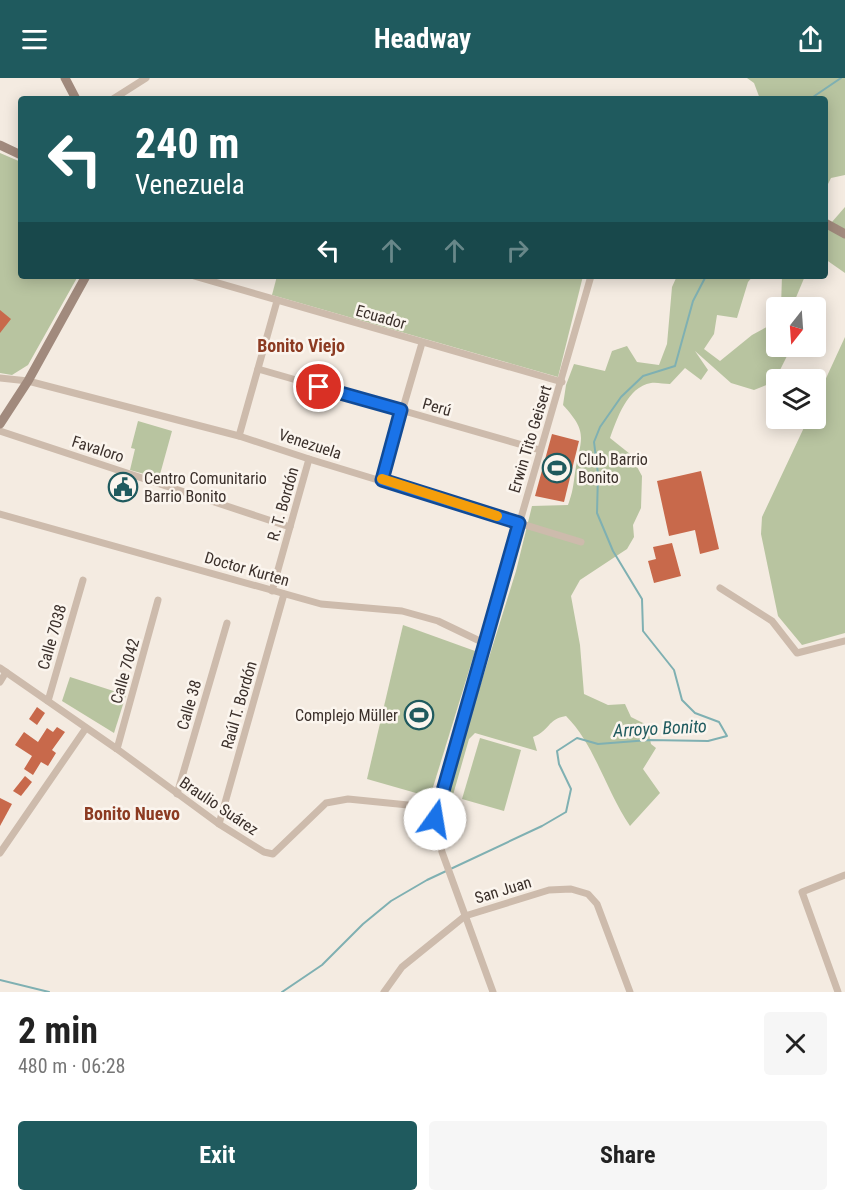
<!DOCTYPE html>
<html lang="en">
<head>
<meta charset="utf-8">
<style>
	body { margin:0; font-family:"Roboto Condensed",sans-serif; background:#f6f6f6; color:#222; height:100vh; display:flex; flex-direction:column; font-size:22px; white-space:nowrap }
	* { box-sizing:border-box; margin:0 }
	p { font-size:20px; color:#767676 }
	.icon { flex:none; width:33px; height:33px; fill:none; stroke:currentColor; stroke-width:2; stroke-linecap:round; stroke-linejoin:round }
	.map { position:relative; height:914px; overflow:hidden }
	.side { display:flex; flex-direction:column; background:#fff; flex:1 }
	.side>* { flex:none }
	.guide { position:absolute; left:18px; top:18px; width:810px; height:183px; border-radius:6px; box-shadow:0 3px 15px #0003; background:#1f5a5e; color:#fff; overflow:hidden }
	.needle { width:39px; rotate:197deg }
	.tools { position:absolute; left:766px; top:219px; display:grid; gap:12px }
	.tools a { display:grid; place-items:center; width:60px; height:60px; border-radius:6px; background:#fff; box-shadow:0 3px 15px #0003; font-size:30px }
	.pin { position:absolute; display:grid; place-items:center; width:51px; height:51px; color:#fff; margin:-26px; border:3px solid #fff; border-radius:50%; box-shadow:0 2px 6px #0007 }
	.me { position:absolute; width:66px; margin:-33px; rotate:13deg; stroke-linejoin:round; filter:drop-shadow(0 0 4px #0008) }
	.turn { display:flex; align-items:center; gap:21px; height:126px; padding:0 18px; font-size:27px }
	.turn .icon { width:78px; height:78px; stroke-width:2.5 }
	.turn b { display:block; font-size:42px; line-height:51px }
	.lanes { display:flex; align-items:center; height:57px; padding:0 18px; background:#0003; justify-content:center; gap:30px; direction:ltr }
	.lanes .off { opacity:.35 }
	.round { display:grid; place-items:center; flex:none; width:63px; height:63px; border-radius:6px; background:#f6f6f6 }
	.summary { display:flex; align-items:center; justify-content:space-between; height:102px; padding:0 18px }
	h1 { font-size:36px; font-weight:700; line-height:45px }
	.action { display:flex; gap:12px; margin-top:auto; padding:12px 18px }
	.action a { flex:1; height:69px; border-radius:6px; background:#1f5a5e; color:#fff; font-size:24px; font-weight:700; line-height:69px; text-align:center }
	.action a+a { background:#f6f6f6; color:#222 }
	header { display:flex; justify-content:space-between; align-items:center; height:78px; padding:0 18px; background:#1f5a5e; color:#fff; font-size:27px; font-weight:700 }
	.map>svg:first-child { display:block }
	.green { fill:#b8c4a0 }
	.lines { fill:none; stroke-linecap:round; stroke-linejoin:round }
	.stream { stroke:#7fb0b2; stroke-width:2 }
	.building { fill:#c8694b }
	.street { stroke:#cdbbac; stroke-width:7 }
	.secondary { stroke:#a18a7d; stroke-width:9 }
	.route-casing { stroke:#114b97; stroke-width:15 }
	.route { stroke:#1a73e8; stroke-width:10 }
	.slow { stroke:#f59e0b; stroke-width:10 }
	.labels { text-anchor:middle; dominant-baseline:central; stroke-width:5; stroke-linejoin:round; paint-order:stroke }
	.street-label { font-size:16px; fill:#3b302b; stroke:#fbf5ee }
	.poi-label { font-size:16px; fill:#3b302b; stroke:#fbf5ee; text-anchor:start }
	.neighbourhood-label { font-size:18px; font-weight:bold; fill:#8c3b22; stroke:#fbf5ee }
	.water-label { font-size:18px; font-style:italic; fill:#1f5a5e; stroke:#fbf5ee }
</style>
</head>
<body>
<header><svg class="icon" aria-label="menu" viewBox="0 0 24 24"><path d="M4 6h16M4 12h16M4 18h16"/></svg>Headway<svg class="icon" aria-label="share" viewBox="0 0 24 24"><path d="M12 15V3M7 8l5-5 5 5M5 13v7h14v-7"/></svg></header>
<div class="map">
<svg width="845" height="914" viewBox="0 0 845 914">
	<rect width="100%" height="100%" fill="#f4ebe1"/>
	<g class="green">
		<polygon points="747,0 845,0 845,97 831,100 825,112 825,21 760,21 754,5"/>
		<polygon points="0,75 21,84 21,198 78,198 28,287 12,297 0,295"/>
		<polygon points="845,129 845,195 825,181 825,152"/>
		<polygon points="277,198 583,198 558,299 272,217"/>
		<path d="M 677,198 L 753,198 L 748,204 L 737,240 L 717,237 L 714,256 L 704,271 L 720,283 L 752,257 L 774,245 L 777,239 L 777,268 L 791,269 L 791,270 L 774,304 L 754,312 L 731,305 L 695,273 L 708,292 L 701,302 L 685,290 L 670,306 C 664,306 656,304 651,305 C 627,309 617,341 610,360 L 630,376 L 642,398 L 641,430 L 633,447 L 634,459 L 627,471 L 580,502 L 571,518 L 580,567 L 584,616 L 608,627 L 625,626 L 631,639 L 647,647 L 651,666 L 656,670 L 643,691 L 660,715 L 630,748 C 606,713 595,667 566,638 C 547,641 550,653 533,659 L 537,673 L 475,655 L 469,661 L 451,724 L 444,724 L 516,493 L 532,428 L 568,427 C 573,413 573,409 575,395 C 580,361 590,356 563,327 L 566,307 L 574,286 L 605,293 L 612,273 L 627,268 L 637,284 L 659,287 L 667,266 L 672,209 Z"/>
		<polygon points="782,198 805,198 792,229 781,229"/>
		<polygon points="845,259 845,555 802,567 778,538 761,456 762,439 808,341 816,340 816,322"/>
		<polygon points="138,343 172,353 159,400 130,392 135,371 131,370"/>
		<polygon points="403,547 475,573 430,719 367,701"/>
		<polygon points="70,599 126,617 114,655 62,623"/>
		<polygon points="480,660 521,672 504,733 462,721"/>
	</g>
	<g class="lines">
		<g class="stream">
			<polyline points="810,21 841,0"/>
			<polyline points="0,902 49,914"/>
			<polyline points="282,914 322,887 363,846 391,823 427,802 542,748 566,734 571,711 559,686 557,673 577,660 598,666 649,662 708,663 727,658 719,644 695,635 682,622 674,592 643,553 642,521 613,473 597,435 598,396 594,364 600,349 621,319 643,298 675,288 693,223 706,198"/>
		</g>
	</g>
	<g class="building">
		<polygon points="0,232 11,241 0,255"/>
		<polygon points="552,356 579,363 564,424 535,418"/>
		<polygon points="701,393 719,471 700,476 695,452 669,458 657,403"/>
		<polygon points="672,465 681,498 654,505 648,483 656,481 653,469"/>
		<polygon points="37,629 45,635 37,647 29,641"/>
		<polygon points="57,649 65,654 52,672 56,675 48,688 41,684 33,697 24,691 32,678 15,667 24,654 38,664 47,650 53,654"/>
		<polygon points="25,698 32,704 21,718 13,713"/>
		<polygon points="0,720 12,726 0,748"/>
	</g>
	<g class="lines">
		<g class="street">
			<polyline points="113,21 146,0"/>
			<polyline points="194,198 562,304"/>
			<polyline points="258,291 540,372"/>
			<polyline points="0,300 28,303 239,358 309,381 581,464"/>
			<polyline points="0,353 290,449"/>
			<polyline points="239,358 277,223"/>
			<polyline points="382,402 422,265"/>
			<polyline points="0,436 321,526 402,533 438,543 486,566"/>
			<polyline points="720,510 772,543 797,575 845,563"/>
			<polyline points="272,513 309,381"/>
			<polyline points="0,590 117,671 219,746 264,774 273,776 326,725 348,721 438,730"/>
			<polyline points="0,604 6,594"/>
			<polyline points="48,623 83,502"/>
			<polyline points="117,671 158,522"/>
			<polyline points="177,716 227,545"/>
			<polyline points="219,746 284,516"/>
			<polyline points="0,775 86,650"/>
			<polyline points="384,914 402,889 465,838 549,812 571,811 588,816 597,826 630,914"/>
			<polyline points="493,914 442,774 435,741 443,709 591,198"/>
			<polyline points="838,914 802,814 845,797"/>
		</g>
		<g class="secondary">
			<polyline points="65,0 76,21"/>
			<polyline points="0,67 21,77"/>
			<polyline points="825,145 845,156"/>
			<polyline points="0,346 28,303 86,198"/>
		</g>
	</g>
	<g class="lines">
		<g class="route-casing">
			<polyline id="route" points="319,309 401,332 382,402 519,445 435,741"/>
		</g>
		<use href="#route" class="route"/>
		<polyline class="slow" points="382,401 497,438"/>
	</g>
	<defs>
		<g id="stadium-ring" transform="scale(1.5)"><circle r="9.5" fill="#fbf5ee" stroke="#1f5a5e" stroke-width="1.5"/><path d="M0-5a6.5 5 0 1 0 0 10a6.5 5 0 1 0 0-10ZM-3.5-1.8h7v3.6h-7Z" fill="#1f5a5e"/></g>
		<g id="civic-ring" transform="scale(1.5)"><circle r="9.5" fill="#fbf5ee" stroke="#1f5a5e" stroke-width="1.5"/><path d="M-.6-6.5H3V-4.5H.6V-3L4-1V1h2V6H-6V1h2V-1L-.6-3ZM-1.2 2.5V6h2.4V2.5Z" fill="#1f5a5e"/></g>
	</defs>
	<g fill-rule="evenodd">
		<use href="#stadium-ring" x="557" y="390"/>
		<use href="#civic-ring" x="123" y="409"/>
		<use href="#stadium-ring" x="419" y="637"/>
	</g>
	<g class="labels">
		<g class="street-label">
			<text transform="translate(381 239) rotate(16)">Ecuador</text>
			<text transform="translate(437 329) rotate(16)">Perú</text>
			<text transform="translate(530 361) rotate(-73)">Erwin Tito Geisert</text>
			<text transform="translate(310 366) rotate(18)">Venezuela</text>
			<text transform="translate(98 371) rotate(18)">Favaloro</text>
			<text transform="translate(283 426) rotate(-74)">R. T. Bordón</text>
			<text transform="translate(247 491) rotate(16)">Doctor Kurten</text>
			<text transform="translate(52 559) rotate(-74)">Calle 7038</text>
			<text transform="translate(125 593) rotate(-74)">Calle 7042</text>
			<text transform="translate(189 627) rotate(-74)">Calle 38</text>
			<text transform="translate(239 627) rotate(-74)">Raúl T. Bordón</text>
			<text transform="translate(219 728) rotate(34)">Braulio Suárez</text>
			<text transform="translate(503 812) rotate(-17)">San Juan</text>
		</g>
		<g class="poi-label">
			<text x="578" y="381">Club Barrio<tspan x="578" dy="18">Bonito</tspan></text>
			<text x="144" y="400">Centro Comunitario<tspan x="144" dy="18">Barrio Bonito</tspan></text>
			<text x="398" y="637" text-anchor="end">Complejo Müller</text>
		</g>
		<g class="neighbourhood-label">
			<text x="301" y="267">Bonito Viejo</text>
			<text x="132" y="735">Bonito Nuevo</text>
		</g>
		<g class="water-label">
			<text transform="translate(660 650) rotate(-3)">Arroyo Bonito</text>
		</g>
	</g>
</svg>
<div class="tools">
<a><svg class="needle" viewBox="-14 -14 28 28"><path d="M0-13l5 13h-10z" fill="#e53935"/><path d="M0 13l5-13h-10z" fill="#767676"/></svg></a>
<a><svg class="icon" aria-label="layers" viewBox="0 0 24 24"><path d="M12 4l9 5-9 5-9-5zM3 14l9 5 9-5"/></svg></a>
</div>
<div class="pin" style="left:319px;top:309px;background:#d93025"><svg class="icon" aria-label="arrive" viewBox="0 0 24 24"><path d="M6 21V4h12l-3 4 3 4H6"/></svg></div>
<svg class="me" style="left:435px;top:741px" viewBox="-20 -20 40 40"><circle r="19" fill="#fff"/><path d="M0-13L10 11 0 6-10 11z" fill="#1a73e8"/></svg>
<div class="guide">
<div class="turn"><svg class="icon" aria-label="left" viewBox="0 0 24 24"><path d="M17 20v-9H6M10 6l-5 5 5 5"/></svg><div><b>240 m</b>Venezuela</div></div>
<div class="lanes"><svg class="icon" aria-label="left" viewBox="0 0 24 24"><path d="M17 20v-9H6M10 6l-5 5 5 5"/></svg><svg class="icon off" aria-label="ahead" viewBox="0 0 24 24"><path d="M12 20V5M6 11l6-6 6 6"/></svg><svg class="icon off" aria-label="ahead" viewBox="0 0 24 24"><path d="M12 20V5M6 11l6-6 6 6"/></svg><svg class="icon off" aria-label="right" viewBox="0 0 24 24"><path d="M7 20v-9h11M14 6l5 5-5 5"/></svg></div>
</div>
</div>
<section class="side">
<div class="summary"><div><h1>2 min</h1><p>480 m · 06:28</p></div><a class="round"><svg class="icon" aria-label="close" viewBox="0 0 24 24"><path d="M6 6l12 12M18 6L6 18"/></svg></a></div>
<div class="action"><a>Exit</a><a>Share</a></div>
</section>
</body>
</html>
